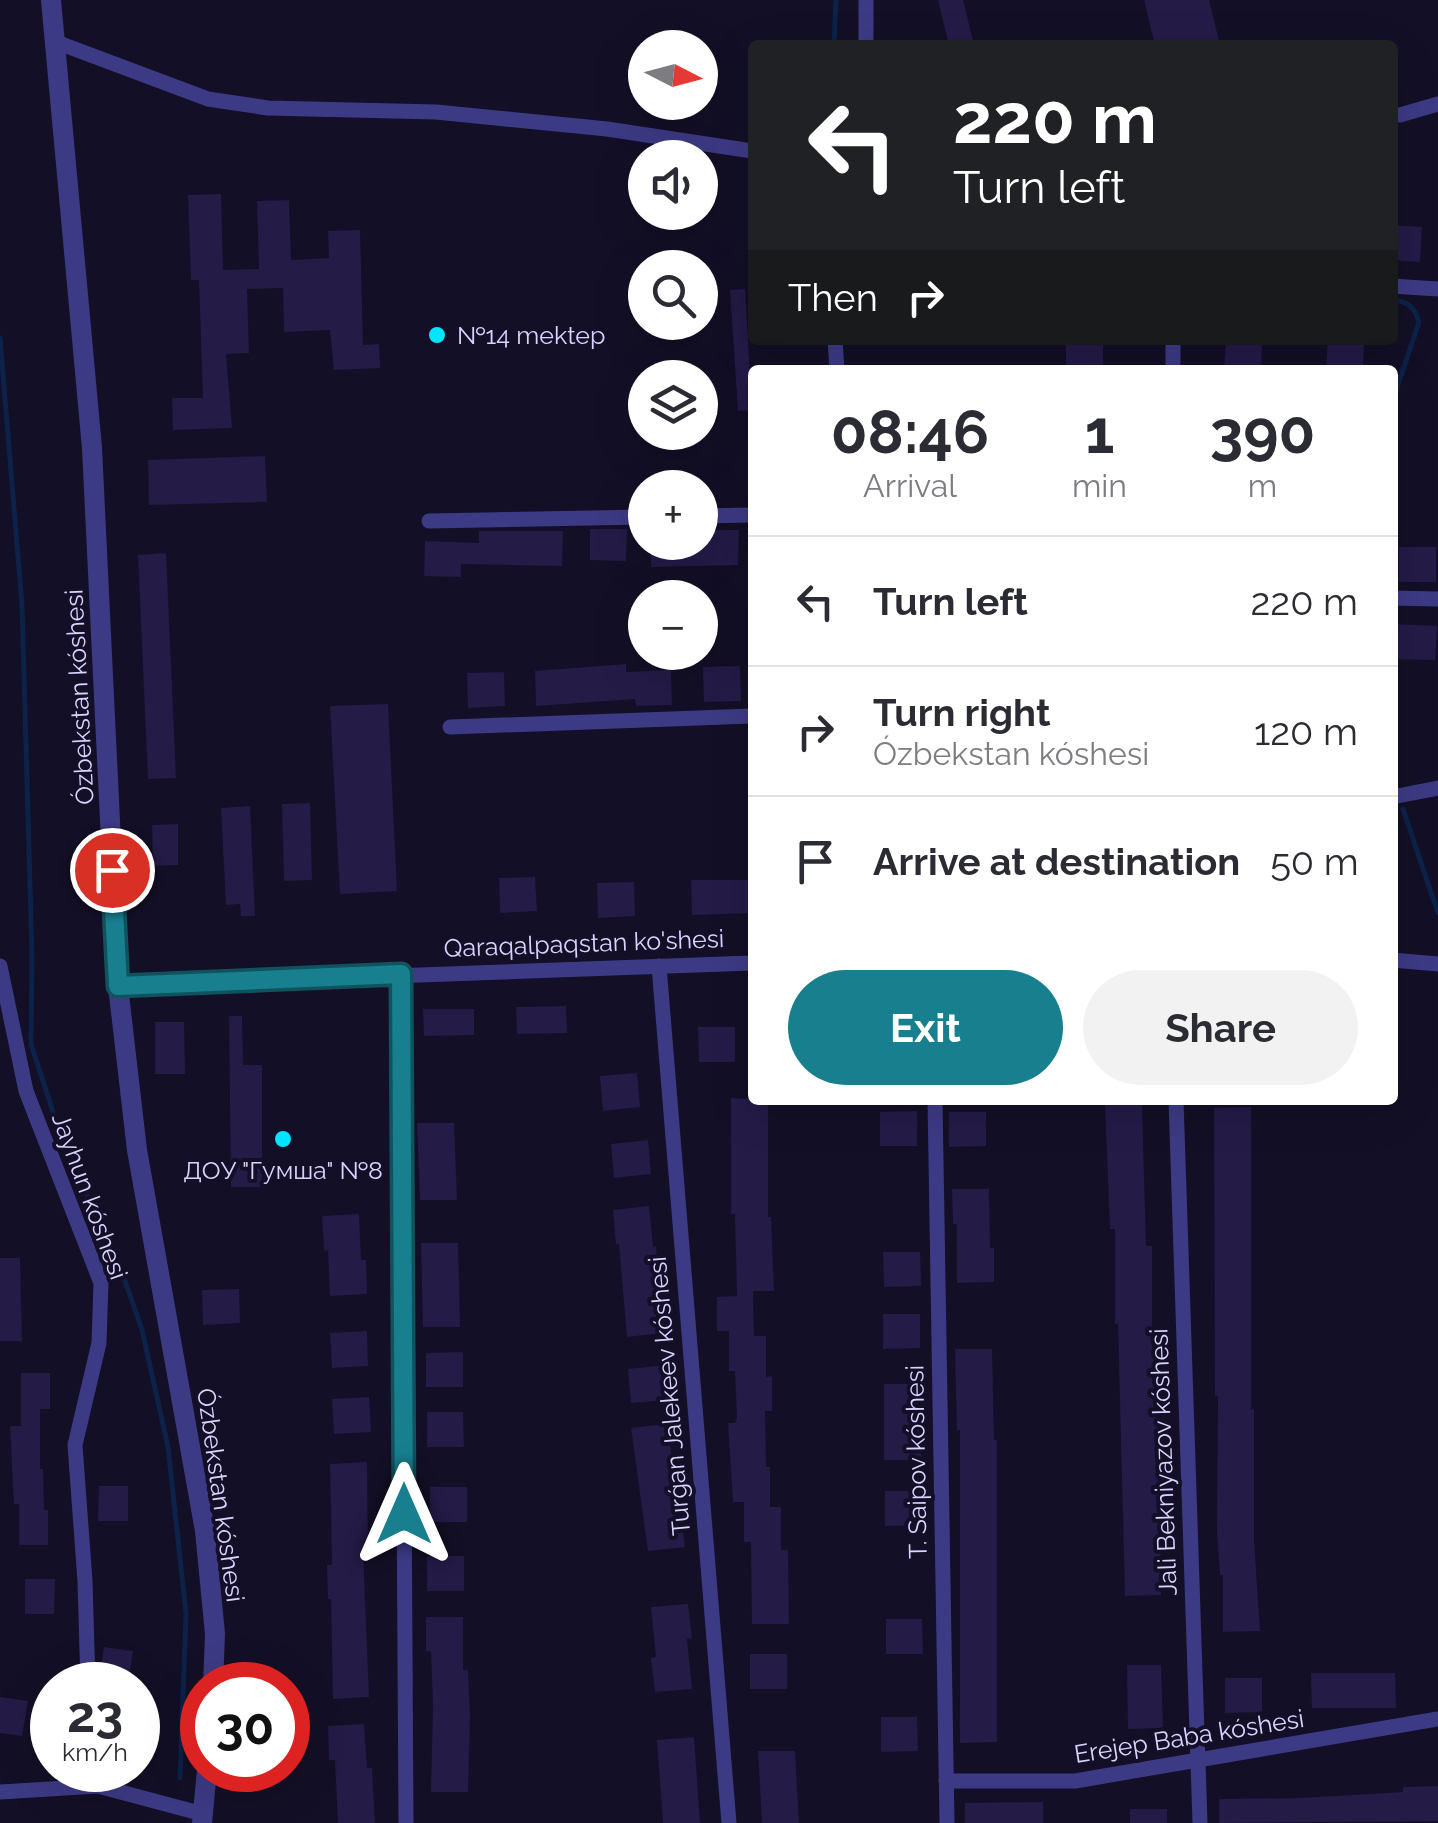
<!DOCTYPE html>
<html lang="en">
<head>
<meta charset="utf-8">
<style>
	body { margin:0; font-family:Raleway,sans-serif; background:#f2f2f3; color:#2b2b33; height:100vh; display:flex; flex-direction:column; font-size:38px; white-space:nowrap }
	* { box-sizing:border-box; margin:0 }
	p { font-size:32px; color:#7c7c81 }
	.icon { flex:none; width:55px; height:55px; fill:none; stroke:currentColor; stroke-width:2; stroke-linecap:round; stroke-linejoin:round }
	.map { position:relative; flex:1; overflow:hidden }
	.side { position:absolute; left:748px; top:365px; width:650px; height:740px; display:flex; flex-direction:column; background:#fff; border-radius:10px; box-shadow:0 10px 40px #0002 }
	.side>* { flex:none }
	.banner { position:absolute; left:748px; top:40px; width:650px; height:305px; border-radius:10px; box-shadow:0 10px 40px #0002; background:#202124; color:#fff; overflow:hidden }
	.needle { width:65px; rotate:96deg }
	.fabs { position:absolute; left:628px; top:30px; display:grid; gap:20px }
	.fabs a { display:grid; place-items:center; width:90px; height:90px; border-radius:50%; background:#fff; box-shadow:0 10px 40px #0002; font-size:50px }
	.speed { position:absolute; left:30px; top:1662px; display:flex; gap:20px; font-size:50px; font-weight:700; text-align:center }
	.speed>* { display:grid; place-content:center; width:130px; height:130px; border-radius:50%; background:#fff; box-shadow:0 10px 40px #0002; line-height:1 }
	.speed small { font-size:25px; font-weight:400 }
	.speed .limit { border:15px solid #d22; background:#fff; color:#111 }
	.pin { position:absolute; display:grid; place-items:center; width:85px; height:85px; color:#fff; margin:-42px; border:5px solid #fff; border-radius:50%; box-shadow:0 2px 10px #0007 }
	.me { position:absolute; width:110px; margin:-55px; rotate:0deg; stroke-linejoin:round; filter:drop-shadow(0 0 8px #0008) }
	.turn { display:flex; align-items:center; gap:35px; height:210px; padding:0 40px; font-size:45px }
	.turn .icon { width:130px; height:130px; stroke-width:2.5 }
	.turn b { display:block; font-size:70px; line-height:85px }
	.then { display:flex; align-items:center; height:95px; padding:0 40px; background:#0003; gap:20px; font-size:38px }
	.eta { display:flex; justify-content:space-evenly; align-items:center; height:170px; text-align:center }
	.eta b { font-size:60px; font-weight:700; line-height:70px }
	.cta { display:flex; gap:20px; margin-top:auto; padding:20px 40px }
	.cta a { flex:1; height:115px; border-radius:60px; background:#187f8f; color:#fff; font-size:40px; font-weight:700; line-height:115px; text-align:center }
	.cta a+a { background:#f2f2f3; color:#2b2b33 }
	ul { padding:0; list-style:none }
	li { display:flex; align-items:center; gap:30px; height:130px; padding:0 40px; border-top:2px solid #e1e1e2 }
	li div { flex:1 }
	li b { display:block; font-size:38px }
	li em { font-style:normal }
	.map>svg:first-child { display:block }
	.lines { fill:none; stroke-linecap:round; stroke-linejoin:round }
	.stream { stroke:#0c2248; stroke-width:5 }
	.building { fill:#241b47 }
	.minor { stroke:#3d3a85; stroke-width:15 }
	.tertiary { stroke:#3d3a85; stroke-width:20 }
	.route-casing { stroke:#10535d; stroke-width:25 }
	.route { stroke:#187f8f; stroke-width:18 }
	.poi-dot { fill:#00e5ff; stroke:#130f26; stroke-width:4 }
	.labels { text-anchor:middle; dominant-baseline:central; stroke-width:8; stroke-linejoin:round; paint-order:stroke }
	.poi-label { font-size:25px; fill:#d9d4ff; stroke:#130f26; text-anchor:start }
	.street-label { font-size:25px; fill:#d9d4ff; stroke:#130f26 }
</style>
</head>
<body>
<div class="map">
<svg width="1438" height="1823" viewBox="0 0 1438 1823">
	<rect width="100%" height="100%" fill="#130f26"/>
	<g class="lines">
		<g class="stream">
			<polyline points="834,45 836,0"/>
			<path d="M 1392,300 C 1408,301 1415,308 1419,322 L 1392,403"/>
			<polyline points="0,338 22,605 32,956 31,1044 66,1152 116,1255 142,1330 168,1447 186,1614 180,1778"/>
			<polyline points="1403,809 1438,913"/>
		</g>
	</g>
	<g class="building">
		<polygon points="938,0 963,0 974,45 949,45"/>
		<polygon points="1144,0 1209,0 1220,45 1155,45"/>
		<polygon points="221,194 223,270 259,269 257,201 289,200 291,260 329,258 328,231 360,230 363,345 379,344 380,368 334,370 330,330 284,332 283,288 247,289 249,353 226,354 232,428 173,430 172,398 203,398 199,280 191,280 188,195"/>
		<polygon points="1392,225 1422,227 1420,262 1392,260"/>
		<polygon points="745,289 752,410 738,411 730,290"/>
		<rect x="1066" y="340" width="37" height="30"/>
		<polygon points="1328,340 1364,340 1363,370 1326,370"/>
		<polygon points="1226,341 1262,344 1261,370 1224,370"/>
		<polygon points="265,456 267,502 149,505 148,460"/>
		<polygon points="590,529 627,529 626,561 590,560"/>
		<polygon points="702,530 739,530 738,565 651,567 651,542 702,542"/>
		<polygon points="479,531 563,531 562,566 461,564 461,577 424,576 425,541 479,543"/>
		<rect x="1399" y="547" width="37" height="35"/>
		<polygon points="166,553 176,778 148,779 138,555"/>
		<polygon points="1392,624 1437,626 1435,660 1392,659"/>
		<polygon points="626,664 626,672 671,670 672,705 636,706 635,699 536,706 535,671"/>
		<polygon points="740,666 741,701 704,702 703,667"/>
		<polygon points="504,672 505,706 468,708 467,673"/>
		<polygon points="388,704 397,891 340,894 330,706"/>
		<polygon points="310,803 312,880 284,881 282,804"/>
		<polygon points="250,806 255,916 241,916 240,904 226,905 221,808"/>
		<polygon points="178,824 178,865 153,866 152,825"/>
		<polygon points="535,877 537,911 500,913 499,878"/>
		<polygon points="691,880 752,880 752,913 692,915"/>
		<polygon points="634,882 635,916 598,918 597,883"/>
		<polygon points="566,1006 567,1033 517,1034 516,1007"/>
		<polygon points="423,1009 474,1009 474,1035 424,1036"/>
		<polygon points="229,1016 242,1016 243,1065 262,1065 262,1187 231,1187"/>
		<polygon points="155,1022 184,1022 185,1074 155,1074"/>
		<polygon points="698,1027 735,1027 735,1062 699,1062"/>
		<polygon points="637,1073 640,1107 603,1111 600,1076"/>
		<polygon points="731,1098 768,1100 768,1217 771,1217 774,1291 753,1291 754,1336 766,1336 766,1377 772,1376 772,1411 765,1411 766,1467 770,1467 770,1507 781,1507 781,1550 788,1550 789,1624 752,1624 751,1542 744,1542 744,1502 733,1502 728,1423 735,1423 737,1417 735,1371 729,1371 729,1331 717,1331 717,1297 737,1296 735,1214 731,1214"/>
		<polygon points="1105,1105 1142,1105 1146,1246 1152,1246 1152,1348 1155,1348 1157,1386 1161,1595 1125,1596 1118,1324 1115,1324 1115,1229 1110,1229"/>
		<polygon points="1251,1107 1251,1410 1254,1409 1254,1540 1260,1631 1223,1632 1223,1575 1220,1575 1217,1531 1218,1396 1215,1396 1214,1108"/>
		<polygon points="917,1111 917,1146 880,1146 880,1112"/>
		<polygon points="949,1112 986,1112 986,1146 949,1147"/>
		<polygon points="417,1123 454,1123 457,1200 420,1200"/>
		<polygon points="648,1140 651,1174 614,1178 611,1144"/>
		<polygon points="952,1189 989,1189 990,1248 994,1248 994,1282 957,1283 957,1224 953,1224"/>
		<polygon points="649,1206 653,1247 656,1246 663,1333 627,1337 619,1244 616,1244 613,1210"/>
		<polygon points="359,1214 361,1260 366,1260 367,1294 330,1296 328,1250 324,1251 322,1216"/>
		<polygon points="421,1243 458,1243 460,1327 423,1327"/>
		<polygon points="883,1252 920,1252 921,1286 884,1287"/>
		<polygon points="0,1258 20,1258 22,1341 0,1341"/>
		<polygon points="239,1289 240,1323 203,1325 202,1290"/>
		<polygon points="883,1314 920,1314 920,1348 883,1349"/>
		<polygon points="367,1331 368,1366 332,1368 330,1333"/>
		<polygon points="955,1349 992,1349 994,1440 997,1440 997,1742 960,1743 960,1430 957,1430"/>
		<polygon points="463,1352 463,1387 426,1387 426,1353"/>
		<polygon points="665,1365 668,1400 631,1403 628,1369"/>
		<polygon points="21,1373 50,1373 50,1409 40,1409 40,1469 43,1469 44,1510 48,1510 48,1545 19,1545 19,1504 14,1504 10,1426 21,1426"/>
		<rect x="884" y="1384" width="37" height="76"/>
		<polygon points="369,1397 371,1432 334,1434 332,1399"/>
		<polygon points="427,1412 463,1412 464,1447 427,1447"/>
		<polygon points="667,1424 685,1547 648,1551 631,1428"/>
		<polygon points="367,1462 368,1551 363,1551 369,1697 333,1699 331,1599 328,1599 327,1565 332,1565 330,1464"/>
		<polygon points="99,1486 128,1486 128,1521 98,1521"/>
		<rect x="430" y="1487" width="37" height="35"/>
		<polygon points="885,1491 922,1491 922,1525 885,1526"/>
		<rect x="427" y="1556" width="37" height="35"/>
		<polygon points="25,1579 55,1579 54,1614 25,1614"/>
		<polygon points="688,1604 692,1638 687,1639 692,1689 655,1692 651,1658 656,1657 651,1607"/>
		<polygon points="426,1617 463,1617 463,1670 468,1670 470,1716 468,1792 431,1792 433,1705 431,1651 426,1651"/>
		<polygon points="886,1619 922,1619 923,1654 886,1654"/>
		<polygon points="104,1647 133,1651 128,1685 99,1682"/>
		<rect x="750" y="1654" width="37" height="35"/>
		<polygon points="1127,1665 1161,1665 1163,1728 1128,1729"/>
		<polygon points="1311,1673 1395,1673 1396,1708 1312,1708"/>
		<polygon points="1225,1678 1262,1678 1262,1712 1225,1713"/>
		<polygon points="0,1697 28,1701 22,1736 0,1733"/>
		<polygon points="881,1717 917,1717 918,1751 881,1752"/>
		<polygon points="364,1724 367,1768 372,1768 375,1823 338,1823 335,1760 329,1760 328,1726"/>
		<polygon points="694,1737 700,1823 663,1823 657,1740"/>
		<polygon points="758,1751 795,1751 799,1823 762,1823"/>
		<polygon points="1438,1786 1438,1821 1219,1823 1219,1799 1301,1798 1403,1792 1403,1787"/>
		<polygon points="1043,1802 1043,1823 965,1823 965,1803"/>
		<rect x="1130" y="1809" width="37" height="14"/>
	</g>
	<g class="lines">
		<g class="minor">
			<polyline points="56,42 208,99 268,108 436,112 607,129 752,151"/>
			<polyline points="866,45 866,0"/>
			<polyline points="1400,115 1438,104"/>
			<polyline points="1392,286 1438,289"/>
			<polyline points="835,340 837,370"/>
			<polyline points="1173,370 1173,340"/>
			<polyline points="700,516 752,515"/>
			<polyline points="429,521 645,517"/>
			<polyline points="1392,598 1438,599"/>
			<polyline points="450,727 752,716"/>
			<polyline points="1392,797 1438,788"/>
			<polyline points="1392,960 1438,964"/>
			<polyline points="0,966 26,1091 101,1283 99,1343 75,1445 85,1581 88,1685"/>
			<polyline points="659,966 729,1823"/>
			<polyline points="401,974 406,1823"/>
			<polyline points="118,986 752,963"/>
			<polyline points="935,1100 947,1823"/>
			<polyline points="1176,1100 1200,1823"/>
			<polyline points="946,1781 1075,1781 1438,1719"/>
			<polyline points="0,1792 98,1786 203,1814"/>
		</g>
		<g class="tertiary">
			<polyline points="51,0 92,448 118,986 137,1150 205,1531 215,1634 213,1685"/>
			<polyline points="202,1823 207,1770"/>
		</g>
	</g>
	<g class="lines">
		<g class="route-casing">
			<polyline id="route" points="112,870 118,986 401,974 404,1514"/>
		</g>
		<use href="#route" class="route"/>
	</g>
	<g class="poi-dot">
		<circle cx="437" cy="335" r="10"/>
		<circle cx="283" cy="1139" r="10"/>
	</g>
	<g class="labels">
		<g class="poi-label">
			<text x="457" y="335">№14 mektep</text>
			<text x="283" y="1170" text-anchor="middle">ДОУ "Гумша" №8</text>
		</g>
		<g class="street-label">
			<text transform="translate(79 697) rotate(-93)">Ózbekstan kóshesi</text>
			<text transform="translate(584 943) rotate(-2)">Qaraqalpaqstan ko'shesi</text>
			<text transform="translate(90 1196) rotate(70)">Jayhun kóshesi</text>
			<text transform="translate(669 1396) rotate(-95)">Turǵan Jalekeev kóshesi</text>
			<text transform="translate(916 1462) rotate(-91)">T. Saipov kóshesi</text>
			<text transform="translate(1163 1462) rotate(-92)">Jali Bekniyazov kóshesi</text>
			<text transform="translate(221 1495) rotate(82)">Ózbekstan kóshesi</text>
			<text transform="translate(1189 1736) rotate(-9)">Erejep Baba kóshesi</text>
		</g>
	</g>
</svg>
<div class="fabs">
<a><svg class="needle" viewBox="-14 -14 28 28"><path d="M0-13l5 13h-10z" fill="#e53935"/><path d="M0 13l5-13h-10z" fill="#7c7c81"/></svg></a>
<a><svg class="icon" aria-label="sound" viewBox="0 0 24 24"><path d="M4 9h4l5-4v14l-5-4H4zM17 9q2 3 0 6"/></svg></a>
<a><svg class="icon" aria-label="search" viewBox="0 0 24 24"><circle cx="10" cy="10" r="6"/><path d="M15 15l6 6"/></svg></a>
<a><svg class="icon" aria-label="layers" viewBox="0 0 24 24"><path d="M12 4l9 5-9 5-9-5zM3 14l9 5 9-5"/></svg></a>
<a>+</a>
<a>−</a>
</div>
<div class="speed"><div>23<small>km/h</small></div><div class="limit">30</div></div>
<div class="pin" style="left:112px;top:870px;background:#d93025"><svg class="icon" aria-label="arrive" viewBox="0 0 24 24"><path d="M6 21V4h12l-3 4 3 4H6"/></svg></div>
<svg class="me" style="left:404px;top:1514px" viewBox="-20 -20 40 40"><path d="M0-17L14 15 0 8-14 15z" fill="#187f8f" stroke="#fff" stroke-width="4"/></svg>
<div class="banner">
<div class="turn"><svg class="icon" aria-label="left" viewBox="0 0 24 24"><path d="M17 20v-9H6M10 6l-5 5 5 5"/></svg><div><b>220 m</b>Turn left</div></div>
<div class="then">Then<svg class="icon" aria-label="right" viewBox="0 0 24 24"><path d="M7 20v-9h11M14 6l5 5-5 5"/></svg></div>
</div>
<section class="side">
<div class="eta">
<div><b>08:46</b><p>Arrival</p></div>
<div><b>1</b><p>min</p></div>
<div><b>390</b><p>m</p></div>
</div>
<ul>
<li><svg class="icon" aria-label="left" viewBox="0 0 24 24"><path d="M17 20v-9H6M10 6l-5 5 5 5"/></svg><div><b>Turn left</b></div><em>220 m</em></li>
<li><svg class="icon" aria-label="right" viewBox="0 0 24 24"><path d="M7 20v-9h11M14 6l5 5-5 5"/></svg><div><b>Turn right</b><p>Ózbekstan kóshesi</p></div><em>120 m</em></li>
<li><svg class="icon" aria-label="arrive" viewBox="0 0 24 24"><path d="M6 21V4h12l-3 4 3 4H6"/></svg><div><b>Arrive at destination</b></div><em>50 m</em></li>
</ul>
<div class="cta"><a>Exit</a><a>Share</a></div>
</section>
</div>
</body>
</html>
